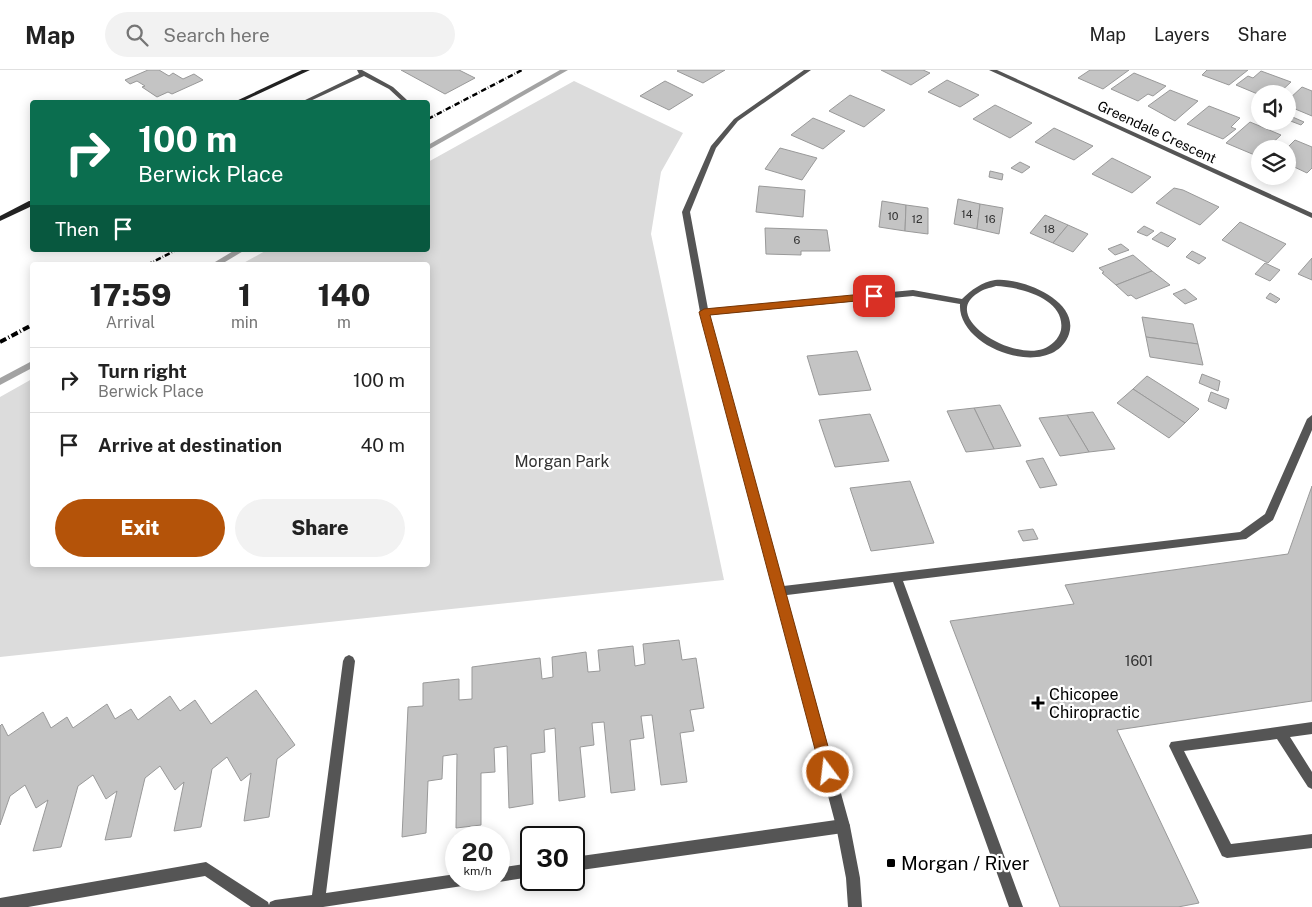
<!DOCTYPE html>
<html lang="en">
<head>
<meta charset="utf-8">
<style>
	body { margin:0; font-family:"Public Sans",sans-serif; background:#f2f2f2; color:#222; height:100vh; display:flex; flex-direction:column; font-size:19px; white-space:nowrap }
	* { box-sizing:border-box; margin:0 }
	p { font-size:16px; color:#767676 }
	.icon { flex:none; width:28px; height:28px; fill:none; stroke:currentColor; stroke-width:2; stroke-linecap:round; stroke-linejoin:round }
	.map { position:relative; flex:1; overflow:hidden }
	.sheet { position:absolute; left:30px; top:192px; width:400px; height:305px; display:flex; flex-direction:column; background:#fff; border-radius:5px; box-shadow:0 2px 12px #0003 }
	.sheet>* { flex:none }
	.top-card { position:absolute; left:30px; top:30px; width:400px; height:152px; border-radius:5px; box-shadow:0 2px 12px #0003; background:#0b6e4f; color:#fff; overflow:hidden }
	.controls { position:absolute; left:1251px; top:15px; display:grid; gap:10px }
	.controls a { display:grid; place-items:center; width:45px; height:45px; border-radius:50%; background:#fff; box-shadow:0 2px 12px #0003; font-size:25px }
	.speed { position:absolute; left:445px; top:756px; display:flex; gap:10px; font-size:25px; font-weight:700; text-align:center }
	.speed>* { display:grid; place-content:center; width:65px; height:65px; border-radius:50%; background:#fff; box-shadow:0 2px 12px #0003; line-height:1 }
	.speed small { font-size:12px; font-weight:400 }
	.speed .limit { border:2px solid #111; border-radius:8px; background:#fff; color:#111 }
	.pin { position:absolute; display:grid; place-items:center; width:42px; height:42px; color:#fff; margin:-21px; border-radius:10px; box-shadow:0 2px 8px #0006 }
	.me { position:absolute; width:55px; margin:-28px; rotate:345deg; stroke-linejoin:round; filter:drop-shadow(0 0 4px #0008) }
	.turn { display:flex; align-items:center; gap:18px; height:105px; padding:0 25px; font-size:22px }
	.turn .icon { width:65px; height:65px; stroke-width:2.5 }
	.turn b { display:block; font-size:35px; line-height:42px }
	.then { display:flex; align-items:center; height:48px; padding:0 25px; background:#0003; gap:10px; font-size:19px }
	.eta { display:flex; justify-content:space-evenly; align-items:center; height:85px; text-align:center }
	.eta b { font-size:30px; font-weight:800; line-height:35px }
	.action { display:flex; gap:10px; margin-top:auto; padding:10px 25px }
	.action a { flex:1; height:58px; border-radius:30px; background:#b45309; color:#fff; font-size:20px; font-weight:800; line-height:58px; text-align:center }
	.action a+a { background:#f2f2f2; color:#222 }
	ul { padding:0; list-style:none }
	li { display:flex; align-items:center; gap:15px; height:65px; padding:0 25px; border-top:1px solid #e0e0e0 }
	li div { flex:1 }
	li b { display:block; font-size:19px }
	li em { font-style:normal }
	header { display:flex; align-items:center; gap:30px; box-sizing:border-box; height:70px; padding:0 25px; background:#fff; border-bottom:1px solid #e0e0e0 }
	header strong { font-size:24px }
	nav { display:flex; gap:28px; margin-inline-start:auto; font-size:18px }
	.search { width:350px; height:45px; background:#f2f2f2; display:flex; align-items:center; gap:12px; box-sizing:border-box; padding:0 18px; border-radius:28px; color:#767676; font-size:19px }
	.map>svg:first-child { display:block }
	.green { fill:#dcdcdc }
	.lines { fill:none; stroke-linecap:round; stroke-linejoin:round }
	.stream { fill:#a3a3a3; fill-rule:evenodd }
	.building { fill:#c4c4c4; stroke:#999 }
	.service { fill:#555; fill-rule:evenodd }
	.minor { fill:#555; fill-rule:evenodd }
	.secondary { fill:#222; fill-rule:evenodd }
	.rail-far1 { stroke:#000; stroke-width:2.5; stroke-dasharray:5.5 2 0.5 2; stroke-linecap:butt }
	.rail { stroke:#000; stroke-width:4; stroke-dasharray:7 2.5 1 2.5; stroke-linecap:butt }
	.route { fill:#b45309; stroke:#753606 }
	.poi-dot { fill:#000; stroke:#fff; stroke-width:2 }
	.labels { text-anchor:middle; dominant-baseline:central; stroke-width:4.5; stroke-linejoin:round; paint-order:stroke }
	.far-number-label { font-size:11px; fill:#313131 }
	.far-street-label { font-size:14px; fill:#000; stroke:#fff }
	.number-label { font-size:14px; fill:#313131 }
	.park-label { font-size:16px; fill:#333; stroke:#fff }
	.poi-label { font-size:16px; fill:#000; stroke:#fff; text-anchor:start }
	.near-poi-label { font-size:19px; fill:#000; stroke:#fff; text-anchor:start }
</style>
</head>
<body>
<header>
<strong>Map</strong>
<div class="search"><svg class="icon" aria-label="search" viewBox="0 0 24 24"><circle cx="10" cy="10" r="6"/><path d="M15 15l6 6"/></svg>Search here</div>
<nav><a>Map</a><a>Layers</a><a>Share</a></nav>
</header>
<div class="map">
<svg width="1312" height="837" viewBox="0 0 1312 837">
	<rect width="100%" height="100%" fill="#fff"/>
	<polygon class="green" points="574,11 683,63 661,102 651,164 724,510 0,587 0,327 32,309 32,495 428,495 428,195 240,195 267,180 428,180 428,92"/>
	<g class="lines">
		<g class="stream">
			<polygon points="560,0 568,0 428,80 428,75"/>
			<polygon points="235,180 245,180 220,195 210,195"/>
			<polygon points="32,291 32,298 0,315 0,308"/>
		</g>
	</g>
	<g class="building">
		<polygon points="148,0 159,0 169,6 173,3 183,9 194,4 203,10 172,24 168,22 157,27 142,17 145,16 137,11 130,14 125,10"/>
		<polygon points="401,0 459,0 475,8 445,24"/>
		<polygon points="679,0 725,0 703,13 677,1"/>
		<polygon points="881,0 923,0 930,3 911,15"/>
		<polygon points="1090,0 1129,0 1103,19 1078,8"/>
		<polygon points="1207,0 1248,0 1229,15 1202,5"/>
		<polygon points="1261,1 1291,12 1278,24 1260,25 1236,15 1248,6 1253,8"/>
		<polygon points="1134,3 1166,16 1153,26 1148,24 1138,31 1111,19"/>
		<polygon points="947,10 979,25 960,37 928,22"/>
		<polygon points="665,11 693,25 669,40 640,26"/>
		<polygon points="1302,17 1312,21 1312,46 1288,36 1288,30"/>
		<polygon points="1170,20 1198,31 1175,51 1148,36"/>
		<polygon points="850,25 885,40 864,57 829,41"/>
		<polygon points="995,35 1032,53 1010,68 973,49"/>
		<polygon points="1209,36 1240,48 1231,57 1236,59 1223,69 1187,54"/>
		<polygon points="1288,45 1304,52 1301,55 1288,50"/>
		<polygon points="813,48 845,61 823,79 791,65"/>
		<polygon points="1250,52 1281,65 1266,79 1260,79 1260,84 1257,86 1226,73"/>
		<polygon points="1054,58 1093,76 1074,90 1035,72"/>
		<polygon points="1295,70 1312,77 1312,98 1307,103 1288,94 1288,79 1286,79"/>
		<polygon points="780,78 817,88 802,110 765,99"/>
		<polygon points="1112,88 1151,107 1132,123 1092,104"/>
		<polygon points="1020,92 1030,97 1022,103 1011,98"/>
		<polygon points="990,101 1003,104 1002,110 989,107"/>
		<polygon points="759,116 805,120 803,147 756,142"/>
		<polygon points="1174,118 1183,120 1219,137 1200,155 1156,133"/>
		<polygon points="958,129 980,134 977,159 954,154"/>
		<polygon points="882,131 906,135 905,161 879,157"/>
		<polygon points="980,134 1003,138 999,164 977,159"/>
		<polygon points="906,135 928,138 928,164 905,161"/>
		<polygon points="1045,145 1068,155 1053,173 1030,163"/>
		<polygon points="1240,152 1286,174 1268,193 1222,170"/>
		<polygon points="1068,155 1088,164 1073,182 1053,173"/>
		<polygon points="1144,156 1154,161 1147,166 1137,162"/>
		<polygon points="765,158 827,160 830,181 801,181 801,185 766,184"/>
		<polygon points="1161,162 1176,169 1168,177 1152,169"/>
		<polygon points="1121,174 1129,180 1115,185 1108,179"/>
		<polygon points="1192,181 1206,188 1199,194 1186,187"/>
		<polygon points="1133,185 1152,201 1116,215 1102,203 1104,202 1099,198"/>
		<polygon points="1312,188 1312,210 1298,204"/>
		<polygon points="1265,193 1280,200 1270,211 1255,204"/>
		<polygon points="1152,201 1170,215 1136,229 1131,225 1128,226 1116,215"/>
		<polygon points="1185,219 1197,229 1185,234 1173,224"/>
		<polygon points="1270,223 1280,229 1276,233 1266,228"/>
		<polygon points="1142,247 1193,254 1198,274 1146,267"/>
		<polygon points="1146,267 1198,274 1203,295 1150,287"/>
		<polygon points="857,281 871,320 819,325 807,286"/>
		<polygon points="1202,304 1220,311 1218,321 1199,313"/>
		<polygon points="1147,306 1199,339 1185,353 1133,319"/>
		<polygon points="1133,319 1185,353 1169,368 1117,333"/>
		<polygon points="1211,322 1229,329 1226,339 1208,331"/>
		<polygon points="1000,335 1021,376 994,379 974,338"/>
		<polygon points="974,338 994,379 966,382 947,341"/>
		<polygon points="1093,342 1115,379 1089,382 1067,345"/>
		<polygon points="870,344 889,391 835,397 819,350"/>
		<polygon points="1067,345 1089,382 1060,386 1039,348"/>
		<polygon points="1043,388 1057,415 1040,418 1026,391"/>
		<polygon points="910,411 934,473 871,481 850,418"/>
		<polygon points="1312,416 1312,631 1117,660 1199,833 1178,837 1060,837 950,551 1074,534 1065,515 1288,484"/>
		<polygon points="1033,459 1038,469 1023,471 1018,461"/>
		<polygon points="679,570 682,590 696,588 704,638 690,640 694,661 680,663 687,712 661,715 652,645 641,646 644,668 630,670 635,720 611,723 604,652 592,653 594,675 580,677 585,727 559,731 555,658 544,660 545,682 531,684 533,734 509,738 507,676 494,678 495,702 481,703 481,755 456,758 457,684 443,686 442,709 428,711 426,763 402,767 408,637 423,636 423,613 459,609 459,630 472,629 472,597 540,588 542,609 553,607 552,587 586,582 588,602 600,601 598,580 633,576 635,596 645,594 643,574"/>
		<polygon points="256,620 295,675 277,689 269,747 244,751 251,703 241,711 227,687 212,699 201,757 174,761 184,712 175,720 160,696 145,708 131,767 105,770 117,721 106,729 93,705 78,716 61,777 33,781 48,730 36,738 25,715 10,726 0,755 0,656 2,654 8,666 43,642 51,658 67,647 73,658 107,634 115,649 131,639 138,650 170,626 180,641 195,630 211,654"/>
	</g>
	<g class="lines">
		<g class="service">
			<polygon points="357,0 362,0 393,17 407,30 402,31 389,19 364,6 308,32 301,32 359,4"/>
			<polygon points="1312,345 1312,360 1273,450 1246,469 903,511 1023,837 1009,837 893,512 779,526 775,525 774,521 775,517 1240,462 1265,444 1307,349"/>
			<polygon points="349,585 353,587 355,591 326,823 456,804 456,810 471,810 469,815 323,837 251,837 205,806 28,837 0,837 0,828 206,792 268,832 269,835 270,832 275,830 312,825 343,591 345,587"/>
			<polygon points="1312,652 1312,664 1290,667 1312,702 1312,719 1308,717 1277,669 1184,681 1231,774 1312,764 1312,778 1227,788 1222,786 1171,680 1169,676 1171,672"/>
			<polygon points="843,749 848,751 850,756 848,761 843,763 574,801 574,787"/>
			<polygon points="531,793 531,807 499,812 495,810 499,810 499,798"/>
		</g>
		<g class="minor">
			<path d="M 804,0 L 811,0 L 738,51 L 716,78 L 690,142 L 708,239 L 913,220 L 962,229 C 971,220 982,212 995,210 C 1020,207 1080,230 1069,264 C 1053,311 957,280 960,234 L 913,226 L 709,245 L 850,756 L 860,808 L 862,837 L 848,837 L 846,808 L 836,756 L 700,242 L 682,142 L 711,76 L 734,49 ZM 996,216 C 1019,217 1066,228 1061,260 C 1059,269 1051,276 1043,279 C 1009,290 940,246 978,223 C 983,219 990,218 996,216 Z"/>
			<polygon points="989,0 997,0 1312,143 1312,148"/>
		</g>
		<g class="secondary">
			<polygon points="302,0 310,0 241,32 234,32"/>
			<polygon points="29,131 32,131 32,136 0,151 0,146"/>
		</g>
		<g class="rail-far1">
			<polyline points="428,49 522,0"/>
			<polyline points="147,195 176,180"/>
		</g>
		<polyline class="rail" points="0,272 32,255"/>
	</g>
	<polygon class="route" points="874,223 878,226 877,229 710,245 835,702 833,707 828,709 823,707 821,702 699,242 704,239"/>
	<g class="poi-dot">
		<path d="M1035.5 625.5h5v5h5v5h-5v5h-5v-5h-5v-5h5z"/>
		<rect x="886" y="788" width="10" height="10" rx="2.5"/>
	</g>
	<g class="labels">
		<g class="far-number-label">
			<text x="967" y="144">14</text>
			<text x="893" y="146">10</text>
			<text x="917" y="149">12</text>
			<text x="990" y="149">16</text>
			<text x="1049" y="159">18</text>
			<text x="797" y="170">6</text>
		</g>
		<g class="far-street-label">
			<text transform="translate(1157 62) rotate(25)">Greendale Crescent</text>
		</g>
		<g class="number-label">
			<text x="1139" y="591">1601</text>
		</g>
		<g class="park-label">
			<text x="562" y="391">Morgan Park</text>
		</g>
		<g class="poi-label">
			<text x="1049" y="624">Chicopee<tspan x="1049" dy="18">Chiropractic</tspan></text>
		</g>
		<g class="near-poi-label">
			<text x="901" y="793">Morgan / River</text>
		</g>
	</g>
</svg>
<div class="controls">
<a><svg class="icon" aria-label="sound" viewBox="0 0 24 24"><path d="M4 9h4l5-4v14l-5-4H4zM17 9q2 3 0 6"/></svg></a>
<a><svg class="icon" aria-label="layers" viewBox="0 0 24 24"><path d="M12 4l9 5-9 5-9-5zM3 14l9 5 9-5"/></svg></a>
</div>
<div class="speed"><div>20<small>km/h</small></div><div class="limit">30</div></div>
<div class="pin" style="left:874px;top:226px;background:#d93025"><svg class="icon" aria-label="arrive" viewBox="0 0 24 24"><path d="M6 21V4h12l-3 4 3 4H6"/></svg></div>
<svg class="me" style="left:828px;top:702px" viewBox="-20 -20 40 40"><circle r="17" fill="#b45309" stroke="#fff" stroke-width="3"/><path d="M0-11L8 9 0 5-8 9z" fill="#fff"/></svg>
<div class="top-card">
<div class="turn"><svg class="icon" aria-label="right" viewBox="0 0 24 24"><path d="M7 20v-9h11M14 6l5 5-5 5"/></svg><div><b>100 m</b>Berwick Place</div></div>
<div class="then">Then<svg class="icon" aria-label="arrive" viewBox="0 0 24 24"><path d="M6 21V4h12l-3 4 3 4H6"/></svg></div>
</div>
<section class="sheet">
<div class="eta">
<div><b>17:59</b><p>Arrival</p></div>
<div><b>1</b><p>min</p></div>
<div><b>140</b><p>m</p></div>
</div>
<ul>
<li><svg class="icon" aria-label="right" viewBox="0 0 24 24"><path d="M7 20v-9h11M14 6l5 5-5 5"/></svg><div><b>Turn right</b><p>Berwick Place</p></div><em>100 m</em></li>
<li><svg class="icon" aria-label="arrive" viewBox="0 0 24 24"><path d="M6 21V4h12l-3 4 3 4H6"/></svg><div><b>Arrive at destination</b></div><em>40 m</em></li>
</ul>
<div class="action"><a>Exit</a><a>Share</a></div>
</section>
</div>
</body>
</html>
